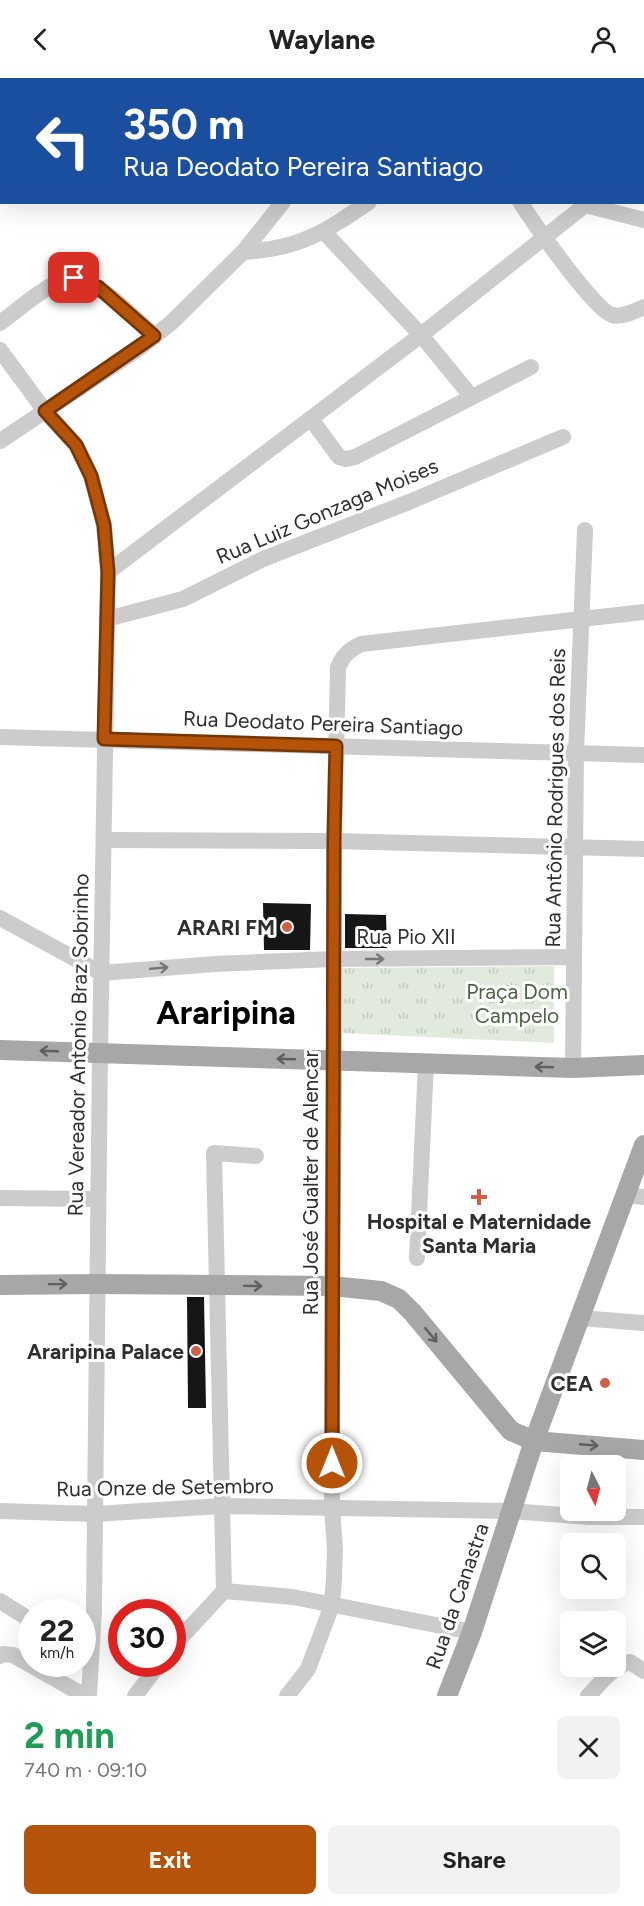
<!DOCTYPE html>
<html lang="en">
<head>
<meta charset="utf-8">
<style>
	body { margin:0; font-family:Figtree,sans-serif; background:#f2f2f2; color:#222; height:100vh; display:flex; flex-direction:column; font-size:22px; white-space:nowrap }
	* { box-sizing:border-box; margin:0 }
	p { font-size:20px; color:#767676 }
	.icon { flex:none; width:33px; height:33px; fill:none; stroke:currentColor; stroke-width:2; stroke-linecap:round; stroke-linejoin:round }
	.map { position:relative; height:1618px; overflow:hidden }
	.drawer { display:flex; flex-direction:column; background:#fff; flex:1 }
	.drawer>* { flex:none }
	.top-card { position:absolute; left:0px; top:0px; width:645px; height:126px; box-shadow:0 6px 24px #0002; background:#1a4fa0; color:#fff; overflow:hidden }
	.needle { width:39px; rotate:174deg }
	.controls { position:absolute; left:560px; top:1377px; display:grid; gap:12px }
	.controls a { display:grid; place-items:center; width:66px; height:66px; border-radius:9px; background:#fff; box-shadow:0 6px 24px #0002; font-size:30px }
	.speed { position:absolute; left:18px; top:1521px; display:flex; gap:12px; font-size:30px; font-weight:700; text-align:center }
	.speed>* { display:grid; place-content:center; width:78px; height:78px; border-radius:50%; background:#fff; box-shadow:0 6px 24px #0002; line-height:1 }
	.speed small { font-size:15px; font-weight:400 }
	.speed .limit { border:9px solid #d22; background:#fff; color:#111 }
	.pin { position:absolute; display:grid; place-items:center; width:51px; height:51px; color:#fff; margin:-26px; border-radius:12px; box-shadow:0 3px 9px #0006 }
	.me { position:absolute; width:66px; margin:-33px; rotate:0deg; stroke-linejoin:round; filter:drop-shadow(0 0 4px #0008) }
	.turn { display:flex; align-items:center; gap:21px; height:126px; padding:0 24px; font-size:27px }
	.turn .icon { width:78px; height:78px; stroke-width:2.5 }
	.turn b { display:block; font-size:42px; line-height:51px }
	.round { display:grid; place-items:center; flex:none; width:63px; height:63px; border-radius:9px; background:#f2f2f2 }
	.headline { display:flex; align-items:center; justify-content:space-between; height:102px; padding:0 24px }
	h1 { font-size:36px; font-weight:700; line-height:45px; color:#1e9e55 }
	.primary-button { display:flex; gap:12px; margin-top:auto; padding:12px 24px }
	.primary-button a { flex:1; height:69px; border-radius:9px; background:#b45309; color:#fff; font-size:24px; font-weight:700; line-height:69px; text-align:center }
	.primary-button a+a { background:#f2f2f2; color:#222 }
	header { display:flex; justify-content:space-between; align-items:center; height:78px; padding:0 24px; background:#fff; font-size:27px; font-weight:700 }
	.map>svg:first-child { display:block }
	.park { fill:url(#park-tufts) }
	.building { fill:#161616 }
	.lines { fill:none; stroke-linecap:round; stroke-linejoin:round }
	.minor { stroke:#ccc; stroke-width:16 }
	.major { stroke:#a7a7a7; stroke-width:20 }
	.oneway { stroke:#767676 }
	.oneway2 { stroke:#5f5f5f }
	.route-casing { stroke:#753606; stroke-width:15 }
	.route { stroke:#b45309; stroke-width:10 }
	.poi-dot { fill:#d15f46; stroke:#fff; stroke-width:2 }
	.labels { text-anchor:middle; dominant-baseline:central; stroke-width:6; stroke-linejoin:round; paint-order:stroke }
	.street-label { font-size:21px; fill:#2f2f2f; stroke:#fff }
	.poi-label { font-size:21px; font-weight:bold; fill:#2f2f2f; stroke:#fff; text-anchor:end }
	.park-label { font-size:21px; fill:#496641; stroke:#fff }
	.town-label { font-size:33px; font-weight:bold; fill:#000; stroke:#fff }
</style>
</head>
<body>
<header><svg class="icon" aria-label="back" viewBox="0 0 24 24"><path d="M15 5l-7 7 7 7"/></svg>Waylane<svg class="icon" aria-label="person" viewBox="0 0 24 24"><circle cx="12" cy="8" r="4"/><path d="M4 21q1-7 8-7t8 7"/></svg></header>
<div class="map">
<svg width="644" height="1618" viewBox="0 0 644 1618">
	<defs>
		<pattern id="park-tufts" width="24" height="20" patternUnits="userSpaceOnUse" patternTransform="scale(1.5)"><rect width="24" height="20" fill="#e2eade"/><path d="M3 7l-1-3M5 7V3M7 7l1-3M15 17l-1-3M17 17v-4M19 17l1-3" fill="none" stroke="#c2c9bf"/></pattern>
	</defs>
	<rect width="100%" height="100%" fill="#fff"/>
	<polygon class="park" points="554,888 554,965 341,955 342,890"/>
	<g class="building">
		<polygon points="263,825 311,826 310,872 264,872"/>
		<polygon points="345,836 386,837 387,870 345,870"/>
		<polygon points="187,1219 204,1219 206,1330 188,1330"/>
	</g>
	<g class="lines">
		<g class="minor">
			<polyline points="118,0 120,2"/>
			<polyline points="432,0 433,2"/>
			<polyline points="380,2 381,0"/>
			<polyline points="0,105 2,104"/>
			<path d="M 520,124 C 533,144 595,233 612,237 C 622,240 635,233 644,229"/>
			<polyline points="585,127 644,142"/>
			<polyline points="324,154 421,257 471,318"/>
			<path d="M 243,174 C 299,171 323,155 369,124"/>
			<path d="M 0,245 C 14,235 51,203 66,201 C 94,195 134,241 155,258"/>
			<polyline points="0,272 45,333 76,367 91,398 104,447 108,494 100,975 94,1532 89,1618"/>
			<polyline points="311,341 339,379 346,381 355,379 531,289"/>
			<polyline points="0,363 141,269 172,244 243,174 283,124"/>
			<polyline points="108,494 421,257 589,124"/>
			<polyline points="107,541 183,521 263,481 409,424 563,359"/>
			<polyline points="0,659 644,677"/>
			<polyline points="104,762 334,763 644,771"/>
			<polyline points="0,840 101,895 215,886 334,881 574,879"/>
			<polyline points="573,990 576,675 585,452"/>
			<polyline points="625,1117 644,1119"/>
			<polyline points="0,1120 98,1121"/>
			<polyline points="417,1180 426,985"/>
			<polyline points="580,1240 644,1245"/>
			<polyline points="0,1433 95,1436 221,1428 511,1433 589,1439 644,1439"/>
			<polyline points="224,1513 214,1075 256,1078"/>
			<polyline points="224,1513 293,1519 472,1554"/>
			<polyline points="0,1523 32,1543"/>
			<polyline points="172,1569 224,1513"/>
			<polyline points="0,1578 3,1576 13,1577 85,1618"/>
			<polyline points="135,1618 159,1586"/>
			<path d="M 287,1618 L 308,1591 L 332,1527 L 334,1500 L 335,1472 L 332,1429 L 332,1208 L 334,1012 L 334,763 L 338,590 C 342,578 349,572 361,566 L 644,534"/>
			<path d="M 588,1618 C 601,1605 612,1589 630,1584 L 644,1593"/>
		</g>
		<g class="major">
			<polyline points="0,972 573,990 644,987"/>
			<polyline points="0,1207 97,1206 332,1208 381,1213 399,1221 413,1235 511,1353 534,1363 644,1372"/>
			<polyline points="447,1618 472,1554 534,1363 644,1067"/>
		</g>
	</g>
	<defs><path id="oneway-shaft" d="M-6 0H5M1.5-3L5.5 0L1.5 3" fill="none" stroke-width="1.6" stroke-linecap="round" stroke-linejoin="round" transform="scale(1.5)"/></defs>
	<g class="oneway">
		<use href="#oneway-shaft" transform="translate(375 881)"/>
		<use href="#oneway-shaft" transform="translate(159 890) rotate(-5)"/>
	</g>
	<g class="oneway2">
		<use href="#oneway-shaft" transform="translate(49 973) rotate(-178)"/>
		<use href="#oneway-shaft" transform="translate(286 981) rotate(-178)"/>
		<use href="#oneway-shaft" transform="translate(544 989) rotate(-178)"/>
		<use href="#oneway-shaft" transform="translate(58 1206) rotate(-1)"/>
		<use href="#oneway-shaft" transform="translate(253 1208) rotate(1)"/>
		<use href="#oneway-shaft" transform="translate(431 1257) rotate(50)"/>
		<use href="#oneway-shaft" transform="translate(589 1367) rotate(5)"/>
	</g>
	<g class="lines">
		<g class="route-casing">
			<polyline id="route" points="74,200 98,209 154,258 45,333 76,367 91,398 104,447 108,494 104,661 336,668 334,763 332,1385"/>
		</g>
		<use href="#route" class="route"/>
	</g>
	<g class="poi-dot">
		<circle cx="287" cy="849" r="6"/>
		<path d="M476 1110h6v6h6v6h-6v6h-6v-6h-6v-6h6z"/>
		<circle cx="196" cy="1273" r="6"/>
		<circle cx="605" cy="1305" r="6"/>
	</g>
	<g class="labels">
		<g class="street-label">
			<text transform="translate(327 433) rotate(-23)">Rua Luiz Gonzaga Moises</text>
			<text transform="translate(323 645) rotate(2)">Rua Deodato Pereira Santiago</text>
			<text transform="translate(555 720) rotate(-89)">Rua Antônio Rodrigues dos Reis</text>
			<text x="406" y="858">Rua Pio XII</text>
			<text transform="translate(78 967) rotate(-89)">Rua Vereador Antonio Braz Sobrinho</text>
			<text transform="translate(310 1105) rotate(-90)">Rua José Gualter de Alencar</text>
			<text transform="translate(165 1409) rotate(-1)">Rua Onze de Setembro</text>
			<text transform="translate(457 1518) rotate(-71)">Rua da Canastra</text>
		</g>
		<g class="poi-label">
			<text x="275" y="849">ARARI FM</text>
			<text x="479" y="1143" text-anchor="middle">Hospital e Maternidade<tspan x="479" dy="24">Santa Maria</tspan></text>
			<text x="184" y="1273">Araripina Palace</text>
			<text x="593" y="1305">CEA</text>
		</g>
		<g class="park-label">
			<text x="517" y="913">Praça Dom<tspan x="517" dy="24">Campelo</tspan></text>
		</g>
		<g class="town-label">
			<text x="226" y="934">Araripina</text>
		</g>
	</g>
</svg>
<div class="controls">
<a><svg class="needle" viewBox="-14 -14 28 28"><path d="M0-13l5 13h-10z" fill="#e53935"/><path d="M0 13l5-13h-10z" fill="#767676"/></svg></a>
<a><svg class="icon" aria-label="search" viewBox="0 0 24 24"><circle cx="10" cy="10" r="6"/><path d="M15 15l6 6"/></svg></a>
<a><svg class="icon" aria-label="layers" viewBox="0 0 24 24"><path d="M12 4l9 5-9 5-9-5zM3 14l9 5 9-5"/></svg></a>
</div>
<div class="speed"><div>22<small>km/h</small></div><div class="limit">30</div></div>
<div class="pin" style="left:74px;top:200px;background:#d93025"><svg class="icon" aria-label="arrive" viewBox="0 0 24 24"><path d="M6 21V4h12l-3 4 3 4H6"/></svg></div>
<svg class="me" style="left:332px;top:1385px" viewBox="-20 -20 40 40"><circle r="17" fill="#b45309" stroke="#fff" stroke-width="3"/><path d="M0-11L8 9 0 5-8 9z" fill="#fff"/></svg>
<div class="top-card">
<div class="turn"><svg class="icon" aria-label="left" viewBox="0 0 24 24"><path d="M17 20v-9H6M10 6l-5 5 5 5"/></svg><div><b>350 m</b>Rua Deodato Pereira Santiago</div></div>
</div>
</div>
<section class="drawer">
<div class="headline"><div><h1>2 min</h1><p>740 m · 09:10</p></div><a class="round"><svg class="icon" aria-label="close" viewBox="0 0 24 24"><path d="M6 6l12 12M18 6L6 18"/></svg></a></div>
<div class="primary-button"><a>Exit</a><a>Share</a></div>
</section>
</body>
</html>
